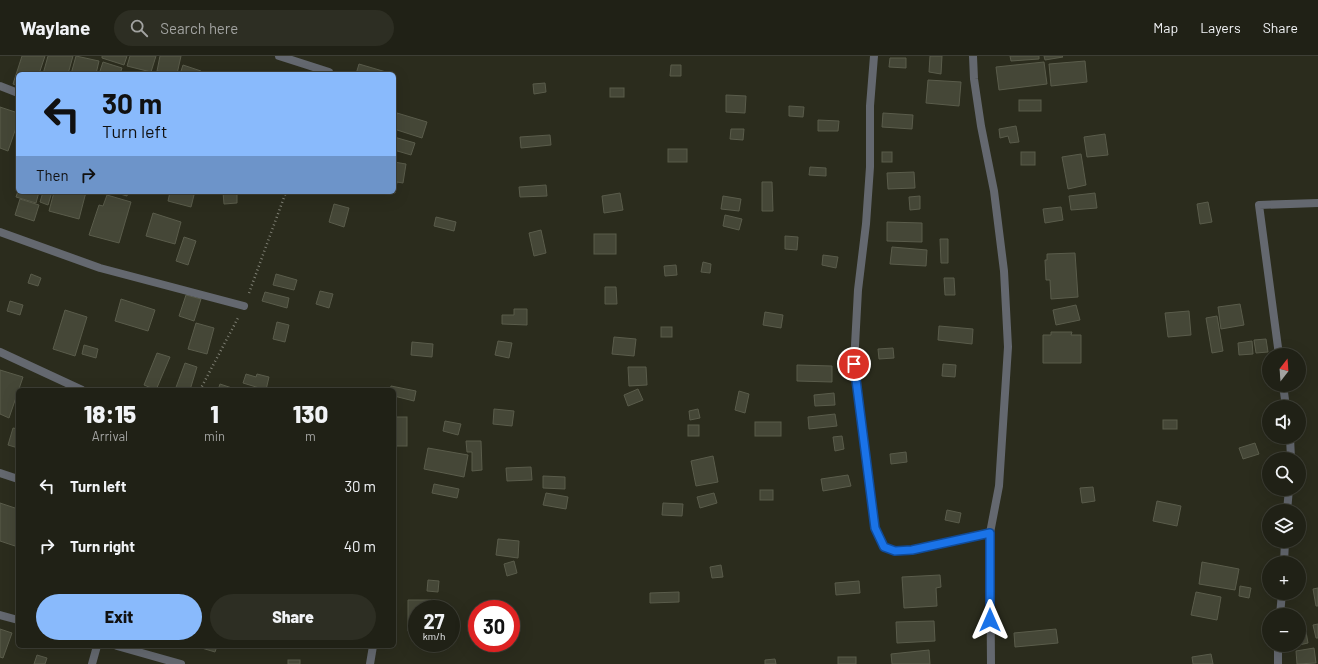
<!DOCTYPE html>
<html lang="en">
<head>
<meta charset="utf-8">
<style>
	body { margin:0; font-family:Barlow,sans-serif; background:#2d2e23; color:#f1f3f6; height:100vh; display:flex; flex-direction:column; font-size:15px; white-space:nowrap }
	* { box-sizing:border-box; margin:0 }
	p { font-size:13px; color:#a2a3a1 }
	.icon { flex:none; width:22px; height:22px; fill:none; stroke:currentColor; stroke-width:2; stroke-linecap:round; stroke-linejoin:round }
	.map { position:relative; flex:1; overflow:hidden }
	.details { position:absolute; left:16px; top:332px; width:380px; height:260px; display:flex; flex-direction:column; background:#202116; border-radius:6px; box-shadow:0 4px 16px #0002,0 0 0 1px #3d3e35 }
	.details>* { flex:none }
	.top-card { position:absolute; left:16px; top:16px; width:380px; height:122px; border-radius:6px; box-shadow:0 4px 16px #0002,0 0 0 1px #3d3e35; background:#89bafc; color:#111; overflow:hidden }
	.needle { width:26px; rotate:17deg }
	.controls { position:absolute; left:1262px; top:292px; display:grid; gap:8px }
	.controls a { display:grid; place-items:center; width:44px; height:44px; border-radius:50%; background:#202116; box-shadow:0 4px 16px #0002,0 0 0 1px #3d3e35; font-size:20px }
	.speed { position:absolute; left:408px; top:544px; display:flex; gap:8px; font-size:20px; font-weight:700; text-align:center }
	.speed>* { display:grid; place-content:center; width:52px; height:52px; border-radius:50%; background:#202116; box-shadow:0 4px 16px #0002,0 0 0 1px #3d3e35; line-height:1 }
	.speed small { font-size:10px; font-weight:400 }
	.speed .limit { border:6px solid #d22; background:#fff; color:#111 }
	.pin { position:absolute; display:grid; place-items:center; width:34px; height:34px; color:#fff; margin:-17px; border:2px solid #fff; border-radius:50%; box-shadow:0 1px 4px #0007 }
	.me { position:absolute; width:44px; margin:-22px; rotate:0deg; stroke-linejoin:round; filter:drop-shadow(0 0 3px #0008) }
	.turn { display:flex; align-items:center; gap:14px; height:84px; padding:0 20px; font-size:18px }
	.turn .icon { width:52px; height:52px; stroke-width:2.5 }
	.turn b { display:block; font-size:28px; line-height:34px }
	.then { display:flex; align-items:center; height:38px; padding:0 20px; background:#0003; gap:8px; font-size:15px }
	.eta { display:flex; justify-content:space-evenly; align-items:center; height:68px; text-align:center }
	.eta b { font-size:24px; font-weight:800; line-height:28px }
	.primary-button { display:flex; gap:8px; margin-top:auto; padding:8px 20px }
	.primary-button a { flex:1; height:46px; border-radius:24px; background:#89bafc; color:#111; font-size:16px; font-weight:800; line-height:46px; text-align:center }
	.primary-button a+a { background:#2d2e23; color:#f1f3f6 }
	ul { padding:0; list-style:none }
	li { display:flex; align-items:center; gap:12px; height:60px; padding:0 20px }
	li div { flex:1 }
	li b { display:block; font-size:15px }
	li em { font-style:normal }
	header { display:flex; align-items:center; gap:24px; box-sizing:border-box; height:56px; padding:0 20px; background:#202116; border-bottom:1px solid #3d3e35 }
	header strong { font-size:19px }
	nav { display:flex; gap:22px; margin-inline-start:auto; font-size:14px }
	.search { width:280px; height:36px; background:#2d2e23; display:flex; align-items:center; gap:10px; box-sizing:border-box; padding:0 14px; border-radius:22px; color:#a2a3a1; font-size:15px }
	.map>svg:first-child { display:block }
	.building { fill:#454737; stroke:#5a5c4b }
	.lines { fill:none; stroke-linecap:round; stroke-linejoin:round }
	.path { stroke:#7e7f73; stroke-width:2.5; stroke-dasharray:1 3; stroke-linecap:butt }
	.street { stroke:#64686f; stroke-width:8 }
	.route-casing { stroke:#114b97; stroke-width:10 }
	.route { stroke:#1a73e8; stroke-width:7 }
</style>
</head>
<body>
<header>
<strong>Waylane</strong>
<div class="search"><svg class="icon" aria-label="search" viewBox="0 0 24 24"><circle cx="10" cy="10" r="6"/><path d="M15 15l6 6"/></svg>Search here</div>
<nav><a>Map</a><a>Layers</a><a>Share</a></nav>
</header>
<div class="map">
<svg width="1318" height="608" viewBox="0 0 1318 608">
	<rect width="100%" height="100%" fill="#2b2c1d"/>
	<g class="building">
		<polygon points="22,0 45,0 39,18 18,18 18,30 13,28"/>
		<polygon points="48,0 73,0 68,18 43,18"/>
		<polygon points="76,0 99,5 96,18 71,18"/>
		<polygon points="102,0 127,0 124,9 102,2"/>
		<polygon points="130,0 156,0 151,16 127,10"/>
		<polygon points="160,0 181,0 177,18 157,15"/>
		<polygon points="930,0 942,0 941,18 929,16"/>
		<polygon points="1010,0 1039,0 1039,3 1011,5"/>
		<polygon points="1044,0 1062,0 1063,1 1045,4"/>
		<polygon points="890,2 906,2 906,12 889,11"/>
		<polygon points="1085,5 1087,26 1051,30 1049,8"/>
		<polygon points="103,6 122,12 120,18 99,18"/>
		<polygon points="1044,6 1047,28 999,34 996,11"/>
		<polygon points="359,8 386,16 385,18 356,18"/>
		<polygon points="183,9 201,15 200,18 180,18"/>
		<polygon points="671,9 681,9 681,20 670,20"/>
		<polygon points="928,24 961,26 959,50 926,47"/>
		<polygon points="545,27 546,36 534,38 533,28"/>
		<rect x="610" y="32" width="14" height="9"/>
		<polygon points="726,39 746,40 745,57 726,56"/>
		<rect x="1019" y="44" width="22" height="11"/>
		<polygon points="789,50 804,51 803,61 789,60"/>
		<polygon points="0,51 18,57 18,66 8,95 0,92"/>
		<polygon points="397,57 427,66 422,82 394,73"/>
		<polygon points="883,57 913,59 912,73 882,71"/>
		<polygon points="818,64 839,65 838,75 818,75"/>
		<polygon points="1016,70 1019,86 1010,87 1008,80 1000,82 999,73"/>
		<polygon points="731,73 744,73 743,84 730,83"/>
		<polygon points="1105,78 1108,99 1087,101 1084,81"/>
		<polygon points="550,79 551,89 521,92 520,81"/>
		<polygon points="394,81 415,87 411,99 394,94"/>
		<rect x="668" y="93" width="19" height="13"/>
		<rect x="882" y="96" width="10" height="10"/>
		<rect x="1021" y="96" width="14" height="13"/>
		<polygon points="1081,98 1086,129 1068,133 1062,101"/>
		<polygon points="394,106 406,108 403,127 397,126 395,137 389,136 394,136"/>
		<polygon points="810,111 826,112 826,120 809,119"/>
		<polygon points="914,116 915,132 888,133 887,117"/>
		<polygon points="762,126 772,126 773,155 762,155"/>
		<polygon points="546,129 547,140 520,141 519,131"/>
		<polygon points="18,135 39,136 36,147 16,141"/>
		<polygon points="43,136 52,136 48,149 40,146"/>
		<polygon points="54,136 86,136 79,163 49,155"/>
		<polygon points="113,136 128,136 127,140"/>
		<polygon points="170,136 183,136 194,139 191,151 168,145"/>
		<polygon points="223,136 237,136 237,147 224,148"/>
		<polygon points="620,137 623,154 604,157 602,140"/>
		<polygon points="1095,137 1097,152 1071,154 1069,140"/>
		<polygon points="107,139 131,146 119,187 89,179 99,149 103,150"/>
		<polygon points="723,140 741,143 739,155 721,153"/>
		<polygon points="920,140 920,153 910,154 909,141"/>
		<polygon points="20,143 39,149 34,165 15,159"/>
		<polygon points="1208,146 1212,166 1200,168 1197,148"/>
		<polygon points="334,148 349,152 344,171 329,166"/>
		<polygon points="1061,151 1063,164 1045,167 1043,153"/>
		<polygon points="153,157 181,166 175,188 146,180"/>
		<polygon points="725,159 742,163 739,174 723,170"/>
		<polygon points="436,161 456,166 454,175 434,170"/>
		<polygon points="887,166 922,167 922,186 887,185"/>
		<polygon points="541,174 546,197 534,200 529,177"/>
		<rect x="594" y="178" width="22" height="20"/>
		<polygon points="785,180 798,181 797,194 785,193"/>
		<polygon points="184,181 196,185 188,209 176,205"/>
		<polygon points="940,183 948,183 948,207 941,207"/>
		<polygon points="892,191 927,194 926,210 890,208"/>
		<polygon points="1075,197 1078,241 1051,243 1050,224 1046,224 1045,204 1047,204 1047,198"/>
		<polygon points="823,199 838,201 836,212 822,209"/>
		<polygon points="703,206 711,208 710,217 701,216"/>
		<polygon points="676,209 677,219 665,220 664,210"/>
		<polygon points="31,218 41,222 38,230 28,227"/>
		<polygon points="276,218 297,224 294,234 273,229"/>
		<polygon points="944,222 954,222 955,239 945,239"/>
		<polygon points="605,231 616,231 617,248 605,248"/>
		<polygon points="320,235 333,238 329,252 316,248"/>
		<polygon points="265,236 289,242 287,252 262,245"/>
		<polygon points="186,239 201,243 194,265 179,260"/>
		<polygon points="121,243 155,254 148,275 115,265"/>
		<polygon points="10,245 23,249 20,259 7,255"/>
		<polygon points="1240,248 1244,269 1221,273 1218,251"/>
		<polygon points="1076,249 1080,264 1056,269 1053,254"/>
		<polygon points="514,253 527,253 527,269 502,268 502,259 514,259"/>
		<polygon points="65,254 87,261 75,300 53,293"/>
		<polygon points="1189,255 1191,279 1168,281 1165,257"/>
		<polygon points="765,256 783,259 781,272 763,269"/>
		<polygon points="1217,260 1223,295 1212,297 1206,262"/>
		<polygon points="277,266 289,269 285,286 273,283"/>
		<polygon points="196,267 214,272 207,298 188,293"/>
		<polygon points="939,270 973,273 972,288 938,284"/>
		<rect x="661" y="271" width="11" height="10"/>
		<polygon points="1051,276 1072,276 1071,279 1081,279 1081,307 1043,307 1043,279 1051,279"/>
		<polygon points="614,281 636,283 634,300 612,298"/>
		<polygon points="1266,283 1268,296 1256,297 1254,284"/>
		<polygon points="498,285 512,287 509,302 495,299"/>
		<polygon points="1252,285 1253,298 1239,299 1238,287"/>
		<polygon points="412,286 433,288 432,301 411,299"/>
		<polygon points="84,289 98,293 96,302 82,298"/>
		<polygon points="893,292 894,302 879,303 878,293"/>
		<polygon points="157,297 170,301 156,334 144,329"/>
		<polygon points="185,307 197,311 190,334 175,334"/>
		<polygon points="943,308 956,309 955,321 942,320"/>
		<polygon points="797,309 832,310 832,326 797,325"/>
		<polygon points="628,311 646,311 647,329 629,330"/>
		<polygon points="0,314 23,321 9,362 0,358"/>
		<polygon points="246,318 256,321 257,318 269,321 266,334 243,327"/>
		<polygon points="220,328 238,334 218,334"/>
		<polygon points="391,330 416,335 414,345 394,340 394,334 390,334"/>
		<polygon points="297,332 308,334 297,334"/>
		<polygon points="638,333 643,344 628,350 624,339"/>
		<polygon points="739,335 749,338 745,357 735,354"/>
		<polygon points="834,337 835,349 815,350 814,339"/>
		<polygon points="494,353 514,355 512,370 493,368"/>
		<polygon points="698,353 700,362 690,364 689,355"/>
		<polygon points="835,358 837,370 809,373 808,361"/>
		<rect x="394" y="361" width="13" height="29"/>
		<rect x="1163" y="364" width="14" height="9"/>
		<polygon points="445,365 461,368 458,379 443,375"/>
		<rect x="755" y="366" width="26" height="14"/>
		<rect x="688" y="369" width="11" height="11"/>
		<polygon points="13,372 18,373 18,392 8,389"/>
		<polygon points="842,380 844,393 835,395 833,381"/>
		<polygon points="466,385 481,385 482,414 472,415 472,396 467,396"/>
		<polygon points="1255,387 1259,398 1243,403 1239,392"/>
		<polygon points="428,392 468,399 464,421 424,413"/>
		<polygon points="906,396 907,406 891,408 890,398"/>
		<polygon points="713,400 718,426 696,430 691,405"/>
		<polygon points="531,411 532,424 507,425 506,412"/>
		<polygon points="848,419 851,430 823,435 821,423"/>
		<polygon points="543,420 565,421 565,433 543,432"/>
		<polygon points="434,428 459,433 457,442 432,437"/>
		<polygon points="1093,431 1095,445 1082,447 1080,432"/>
		<rect x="760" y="434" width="13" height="10"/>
		<polygon points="546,437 568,441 566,453 543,449"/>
		<polygon points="714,437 717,447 700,452 697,441"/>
		<polygon points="1157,445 1181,450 1177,470 1153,465"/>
		<polygon points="0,447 18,453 18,479 15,490 0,485"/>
		<polygon points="663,447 683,448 682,460 662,459"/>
		<polygon points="947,454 961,457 959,467 945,464"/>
		<polygon points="498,483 519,485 518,502 496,499"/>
		<polygon points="514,505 517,517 507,520 504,508"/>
		<polygon points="1202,506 1239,513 1235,534 1199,528"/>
		<polygon points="721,509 723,521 712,522 710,511"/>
		<polygon points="940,519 941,531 936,532 937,550 904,552 902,521"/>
		<polygon points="428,524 439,525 438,536 427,535"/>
		<polygon points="859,525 860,537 836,539 835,527"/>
		<polygon points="1240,530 1251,532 1249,542 1239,540"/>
		<polygon points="1318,532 1318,550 1316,550 1313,533"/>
		<polygon points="679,536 679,546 650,547 650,537"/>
		<polygon points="1196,536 1221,541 1217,564 1191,559"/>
		<polygon points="408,544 431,544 431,553 417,553 417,575 408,575"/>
		<polygon points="934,565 935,585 897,587 896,566"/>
		<polygon points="1318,568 1318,582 1316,582 1313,569"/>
		<polygon points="0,573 12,577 3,602 0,601"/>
		<polygon points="1056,573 1058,587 1015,591 1014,577"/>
		<polygon points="1306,576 1308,587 1299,589 1299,577"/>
		<polygon points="195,590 217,590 215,596"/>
		<polygon points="1314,592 1316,607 1297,608 1296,595"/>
		<polygon points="929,594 930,608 892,608 891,598"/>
		<polygon points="1211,598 1213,608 1193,608 1192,601"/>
		<polygon points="37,599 47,602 45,608 34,608"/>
		<rect x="838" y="601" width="18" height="7"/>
		<polygon points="775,603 776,608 765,608 765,604"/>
		<rect x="288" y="604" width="12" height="4"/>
	</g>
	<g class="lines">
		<g class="path">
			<polyline points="249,237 286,136"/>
			<polyline points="200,334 238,262"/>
		</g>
		<g class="street">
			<polyline points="279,0 329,16"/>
			<polyline points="874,0 870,50 870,111 866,168 858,234 854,308 875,472 884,491 895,495 913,494 990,477"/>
			<polyline points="973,0 974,23 981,70 994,135 1004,215 1008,291 999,430 990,477 991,608"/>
			<polyline points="0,30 18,37"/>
			<polyline points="0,176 100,212 244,250"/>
			<polyline points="0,296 82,334"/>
			<polyline points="1279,299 1259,149 1318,147"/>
			<polyline points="1283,329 1286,351"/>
			<polyline points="1290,381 1291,403"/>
			<polyline points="0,417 18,423"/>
			<polyline points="1287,455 1289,433"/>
			<polyline points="1284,507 1285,485"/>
			<polyline points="0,559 18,564"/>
			<polyline points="1280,559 1282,537"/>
			<polyline points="1278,589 1278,608"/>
			<polyline points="117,590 181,608"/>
			<polyline points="92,608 97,590"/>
			<polyline points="370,608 373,590"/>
		</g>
	</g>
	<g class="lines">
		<g class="route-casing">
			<polyline id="route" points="854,308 875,472 884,491 895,495 912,494 990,477 990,564"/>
		</g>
		<use href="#route" class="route"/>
	</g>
</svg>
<div class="controls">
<a><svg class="needle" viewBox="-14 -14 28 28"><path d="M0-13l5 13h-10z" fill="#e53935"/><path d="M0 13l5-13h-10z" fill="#a2a3a1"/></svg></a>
<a><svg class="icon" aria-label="sound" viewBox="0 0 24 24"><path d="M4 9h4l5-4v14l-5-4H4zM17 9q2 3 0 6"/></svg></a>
<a><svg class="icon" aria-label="search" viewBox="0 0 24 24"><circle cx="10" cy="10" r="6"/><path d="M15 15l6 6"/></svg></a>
<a><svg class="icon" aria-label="layers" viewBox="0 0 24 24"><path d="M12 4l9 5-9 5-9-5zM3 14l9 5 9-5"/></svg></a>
<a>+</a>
<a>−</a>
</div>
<div class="speed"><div>27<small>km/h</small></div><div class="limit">30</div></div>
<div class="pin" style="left:854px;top:308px;background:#d93025"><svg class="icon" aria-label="arrive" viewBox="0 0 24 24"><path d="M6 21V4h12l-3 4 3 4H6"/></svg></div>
<svg class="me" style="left:990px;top:564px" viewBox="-20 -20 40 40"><path d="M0-17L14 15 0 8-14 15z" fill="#1a73e8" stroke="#fff" stroke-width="4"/></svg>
<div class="top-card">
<div class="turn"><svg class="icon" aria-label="left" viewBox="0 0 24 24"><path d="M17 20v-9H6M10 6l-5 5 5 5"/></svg><div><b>30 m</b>Turn left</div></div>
<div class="then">Then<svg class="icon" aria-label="right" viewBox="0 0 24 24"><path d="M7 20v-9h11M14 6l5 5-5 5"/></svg></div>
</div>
<section class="details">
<div class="eta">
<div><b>18:15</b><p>Arrival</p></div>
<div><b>1</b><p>min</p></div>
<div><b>130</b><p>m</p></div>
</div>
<ul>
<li><svg class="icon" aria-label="left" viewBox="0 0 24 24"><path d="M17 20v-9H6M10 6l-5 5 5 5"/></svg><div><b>Turn left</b></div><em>30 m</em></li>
<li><svg class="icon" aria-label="right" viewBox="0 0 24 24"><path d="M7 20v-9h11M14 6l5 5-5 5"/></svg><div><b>Turn right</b></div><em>40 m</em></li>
</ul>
<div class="primary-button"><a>Exit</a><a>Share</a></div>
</section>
</div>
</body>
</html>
